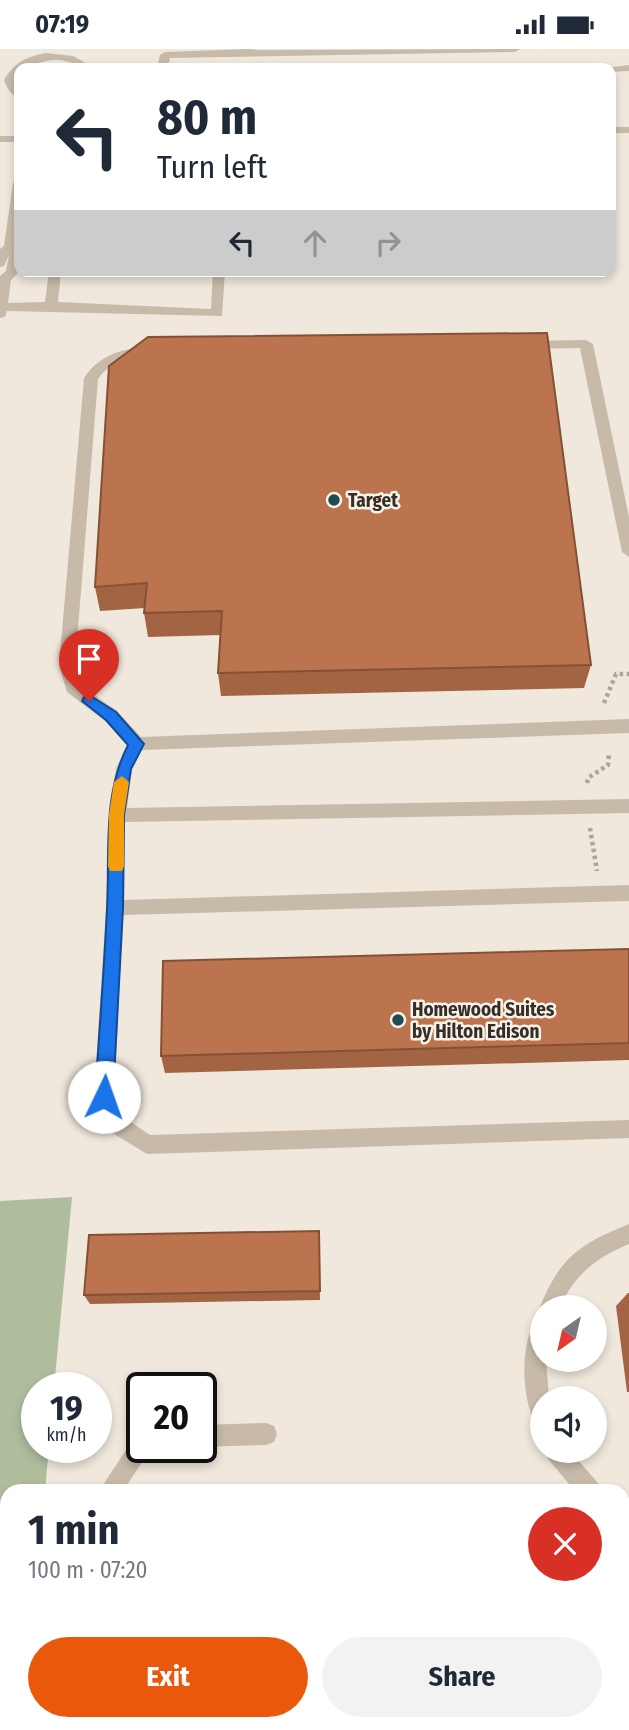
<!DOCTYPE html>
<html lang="en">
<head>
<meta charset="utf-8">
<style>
	body { margin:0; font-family:"Fira Sans Condensed",sans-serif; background:#f2f2f3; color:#1f2937; height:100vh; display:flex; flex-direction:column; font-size:26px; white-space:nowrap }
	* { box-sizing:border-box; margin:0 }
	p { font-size:23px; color:#747a83 }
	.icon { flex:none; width:38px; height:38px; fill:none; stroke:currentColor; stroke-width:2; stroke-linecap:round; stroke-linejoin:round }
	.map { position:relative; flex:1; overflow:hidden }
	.details { position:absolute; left:0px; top:1435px; width:630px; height:247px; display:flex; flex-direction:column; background:#fff; border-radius:21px 21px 0 0; box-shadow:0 4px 10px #0003 }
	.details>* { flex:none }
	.top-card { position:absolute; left:14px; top:14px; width:602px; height:214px; border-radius:14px; box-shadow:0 4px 10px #0003; background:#fff; color:#1f2937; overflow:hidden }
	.needle { width:46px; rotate:214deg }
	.controls { position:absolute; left:530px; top:1246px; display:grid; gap:14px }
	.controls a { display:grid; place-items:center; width:77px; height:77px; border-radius:50%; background:#fff; box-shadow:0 4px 10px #0003; font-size:35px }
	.speed { position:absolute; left:21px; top:1323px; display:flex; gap:14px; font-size:35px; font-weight:700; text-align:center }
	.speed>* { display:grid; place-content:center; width:91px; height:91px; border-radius:50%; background:#fff; box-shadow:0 4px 10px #0003; line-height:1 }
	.speed small { font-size:18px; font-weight:400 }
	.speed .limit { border:4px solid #111; border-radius:10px; background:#fff; color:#111 }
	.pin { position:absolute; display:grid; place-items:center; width:60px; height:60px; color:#fff; margin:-72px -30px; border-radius:50% 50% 50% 0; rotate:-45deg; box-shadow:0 0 7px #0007 }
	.pin .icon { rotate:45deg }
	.me { position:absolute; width:77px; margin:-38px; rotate:3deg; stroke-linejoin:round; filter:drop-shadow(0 0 5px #0008) }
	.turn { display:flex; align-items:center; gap:24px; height:147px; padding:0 28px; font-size:32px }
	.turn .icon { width:91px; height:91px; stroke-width:2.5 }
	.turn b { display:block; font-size:49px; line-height:60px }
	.lanes { display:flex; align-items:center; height:66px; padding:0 28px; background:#0003; justify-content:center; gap:35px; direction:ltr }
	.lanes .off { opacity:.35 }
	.round { display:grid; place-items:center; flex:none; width:74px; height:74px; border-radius:37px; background:#f2f2f3 }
	.overview { display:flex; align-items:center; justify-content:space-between; height:119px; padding:0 28px }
	h1 { font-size:42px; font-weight:700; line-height:52px }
	.primary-button { display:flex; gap:14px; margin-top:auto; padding:14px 28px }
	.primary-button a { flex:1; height:80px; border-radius:42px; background:#ea580c; color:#fff; font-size:28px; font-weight:700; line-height:80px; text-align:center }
	.primary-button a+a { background:#f2f2f3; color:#1f2937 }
	.status { display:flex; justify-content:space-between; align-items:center; height:49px; padding:0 35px; background:#fff; direction:ltr }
	.status svg { height:19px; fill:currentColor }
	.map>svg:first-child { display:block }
	.green { fill:#afbd9d }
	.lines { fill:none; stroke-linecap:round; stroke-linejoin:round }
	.path { stroke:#b2a493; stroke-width:4.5; stroke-dasharray:3.5 3.5; stroke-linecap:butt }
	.minor { fill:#c7baa9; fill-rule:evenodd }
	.wall { fill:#a26443 }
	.building { fill:#bc744e; stroke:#845137; stroke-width:2 }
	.route { fill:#1a73e8; stroke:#114b97; stroke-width:2 }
	.slow { fill:#f59e0b }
	.poi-dot { fill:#214a52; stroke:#f8f2e8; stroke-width:2.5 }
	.labels { text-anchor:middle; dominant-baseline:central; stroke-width:5; stroke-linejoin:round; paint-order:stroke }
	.poi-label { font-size:19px; font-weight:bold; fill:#342d28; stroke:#f8f2e8; text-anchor:start }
</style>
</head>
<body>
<div class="status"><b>07:19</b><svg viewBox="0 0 49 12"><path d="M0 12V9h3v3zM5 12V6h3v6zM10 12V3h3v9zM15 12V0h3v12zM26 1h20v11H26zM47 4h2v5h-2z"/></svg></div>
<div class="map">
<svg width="629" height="1681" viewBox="0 0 629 1681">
	<rect width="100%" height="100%" fill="#f0e8dc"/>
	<polygon class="green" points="72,1148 54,1339 37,1339 37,1398 49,1398 45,1442 7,1442 7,1675 72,1675 74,1681 0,1681 0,1152"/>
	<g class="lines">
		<g class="path">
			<polyline points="604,654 616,625 629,625"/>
			<polyline points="587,734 588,729 608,716 609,704"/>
			<polyline points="590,779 597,822"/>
		</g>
		<g class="minor">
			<polygon points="249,0 259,1 520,0 515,3 170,9 168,19 157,19 160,6 165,3"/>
			<path d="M 46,4 L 73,7 L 95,19 C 81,20 71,11 57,11 C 42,10 32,19 19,19 L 16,31 L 19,48 C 11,47 7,39 4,31 C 15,13 26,8 46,4 Z"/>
			<polygon points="629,16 629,22 611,23 611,19 606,19"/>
			<rect x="611" y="78" width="18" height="6"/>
			<rect x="0" y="87" width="19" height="6"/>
			<polygon points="19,130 16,199 19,202 19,218 18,224 11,231 8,254 45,253 49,222 61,222 58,253 211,260 213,222 225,222 222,267 7,262 5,268 0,269 0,227 6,222 9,206 4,217 0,218 0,200 4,197 13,134"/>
			<polygon points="586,291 593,295 629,468 629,508 622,503 580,299 525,300 518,296 525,292"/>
			<path d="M 151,298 L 158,302 L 156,305 C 133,310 114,308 98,330 L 75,617 L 80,636 L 117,662 L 141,688 L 629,670 L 629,684 L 142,701 L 132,719 L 127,759 L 629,750 L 629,764 L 125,773 L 124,851 L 629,836 L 629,852 L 123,866 L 114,1047 L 125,1069 L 150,1086 L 629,1071 L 629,1089 L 147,1105 L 111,1083 L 94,1048 L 106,859 L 109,766 L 116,719 L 128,696 L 105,672 L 67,643 L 59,617 L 84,329 C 100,305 123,299 151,298 Z"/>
			<path d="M 629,1175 L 629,1195 C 596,1209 575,1225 560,1258 L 542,1258 L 542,1265 L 540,1258 C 560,1208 580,1195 629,1175 Z"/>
			<path d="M 542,1266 L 542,1311 L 546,1311 L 549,1349 L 542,1349 L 542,1376 L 534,1373 C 521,1340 521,1301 535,1269 Z"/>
			<polygon points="266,1374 274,1377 277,1385 274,1393 266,1396 201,1398 201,1376"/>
			<polygon points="142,1386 142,1398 152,1398 123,1442 99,1442 134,1389"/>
			<polygon points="545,1402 570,1402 598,1434 601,1442 575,1442 548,1410"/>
			<polygon points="623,1454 629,1456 629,1479 623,1477"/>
			<rect x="23" y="1675" width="24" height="6"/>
		</g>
	</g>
	<g class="wall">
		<polygon points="109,317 591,616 584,639 221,647 218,624 220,586 148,588 144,564 145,559 100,562 95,538"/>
		<polygon points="629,900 629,1011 165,1024 161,1007"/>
		<polygon points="319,1182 320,1251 90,1255 84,1246"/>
		<polygon points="628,1244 629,1244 629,1343 627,1343 616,1257"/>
	</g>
	<g class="building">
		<polygon points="547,284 591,616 218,624 222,562 144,564 147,534 95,538 109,317 148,288"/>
		<polygon points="629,900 629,994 161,1007 163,912"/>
		<polygon points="319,1182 320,1242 84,1246 89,1186"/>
	</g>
	<path class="route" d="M 89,646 L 116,663 L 144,695 L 131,720 L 124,766 L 123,859 L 113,1048 L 110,1054 L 104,1057 L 98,1054 L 95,1048 C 99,986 104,923 107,860 C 110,804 102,747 128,696 L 106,671 L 82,652 L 84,648 Z"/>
	<polygon class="slow" points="122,727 129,733 124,766 124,817 122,822 110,822 108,817 109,766 114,733"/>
	<g class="poi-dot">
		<circle cx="334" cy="451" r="7"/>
		<circle cx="398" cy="971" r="7"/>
	</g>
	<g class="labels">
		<g class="poi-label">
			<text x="348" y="451">Target</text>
			<text x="412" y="960">Homewood Suites<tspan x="412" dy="22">by Hilton Edison</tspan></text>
		</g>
	</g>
</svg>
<div class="controls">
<a><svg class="needle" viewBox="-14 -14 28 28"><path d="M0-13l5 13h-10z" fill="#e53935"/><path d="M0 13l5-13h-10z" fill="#747a83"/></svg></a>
<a><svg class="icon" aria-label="sound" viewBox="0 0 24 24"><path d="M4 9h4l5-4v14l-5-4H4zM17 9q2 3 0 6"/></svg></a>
</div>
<div class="speed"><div>19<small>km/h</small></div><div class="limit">20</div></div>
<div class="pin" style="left:89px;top:652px;background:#d93025"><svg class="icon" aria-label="arrive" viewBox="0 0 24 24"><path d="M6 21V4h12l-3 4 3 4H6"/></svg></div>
<svg class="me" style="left:104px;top:1048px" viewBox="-20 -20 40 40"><circle r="19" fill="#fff"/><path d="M0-13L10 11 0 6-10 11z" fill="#1a73e8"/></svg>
<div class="top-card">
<div class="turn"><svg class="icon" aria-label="left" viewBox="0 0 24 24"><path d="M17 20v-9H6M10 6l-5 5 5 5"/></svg><div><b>80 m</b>Turn left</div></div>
<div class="lanes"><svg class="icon" aria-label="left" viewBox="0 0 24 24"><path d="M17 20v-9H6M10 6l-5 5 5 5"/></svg><svg class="icon off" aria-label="ahead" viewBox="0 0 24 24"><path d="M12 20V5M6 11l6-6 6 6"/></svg><svg class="icon off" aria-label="right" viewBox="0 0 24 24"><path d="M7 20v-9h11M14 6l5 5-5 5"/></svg></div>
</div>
<section class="details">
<div class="overview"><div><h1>1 min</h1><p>100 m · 07:20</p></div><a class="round" style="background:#d93025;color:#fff"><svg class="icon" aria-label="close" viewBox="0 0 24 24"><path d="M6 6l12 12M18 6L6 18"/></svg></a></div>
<div class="primary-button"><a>Exit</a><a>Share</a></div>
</section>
</div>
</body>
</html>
